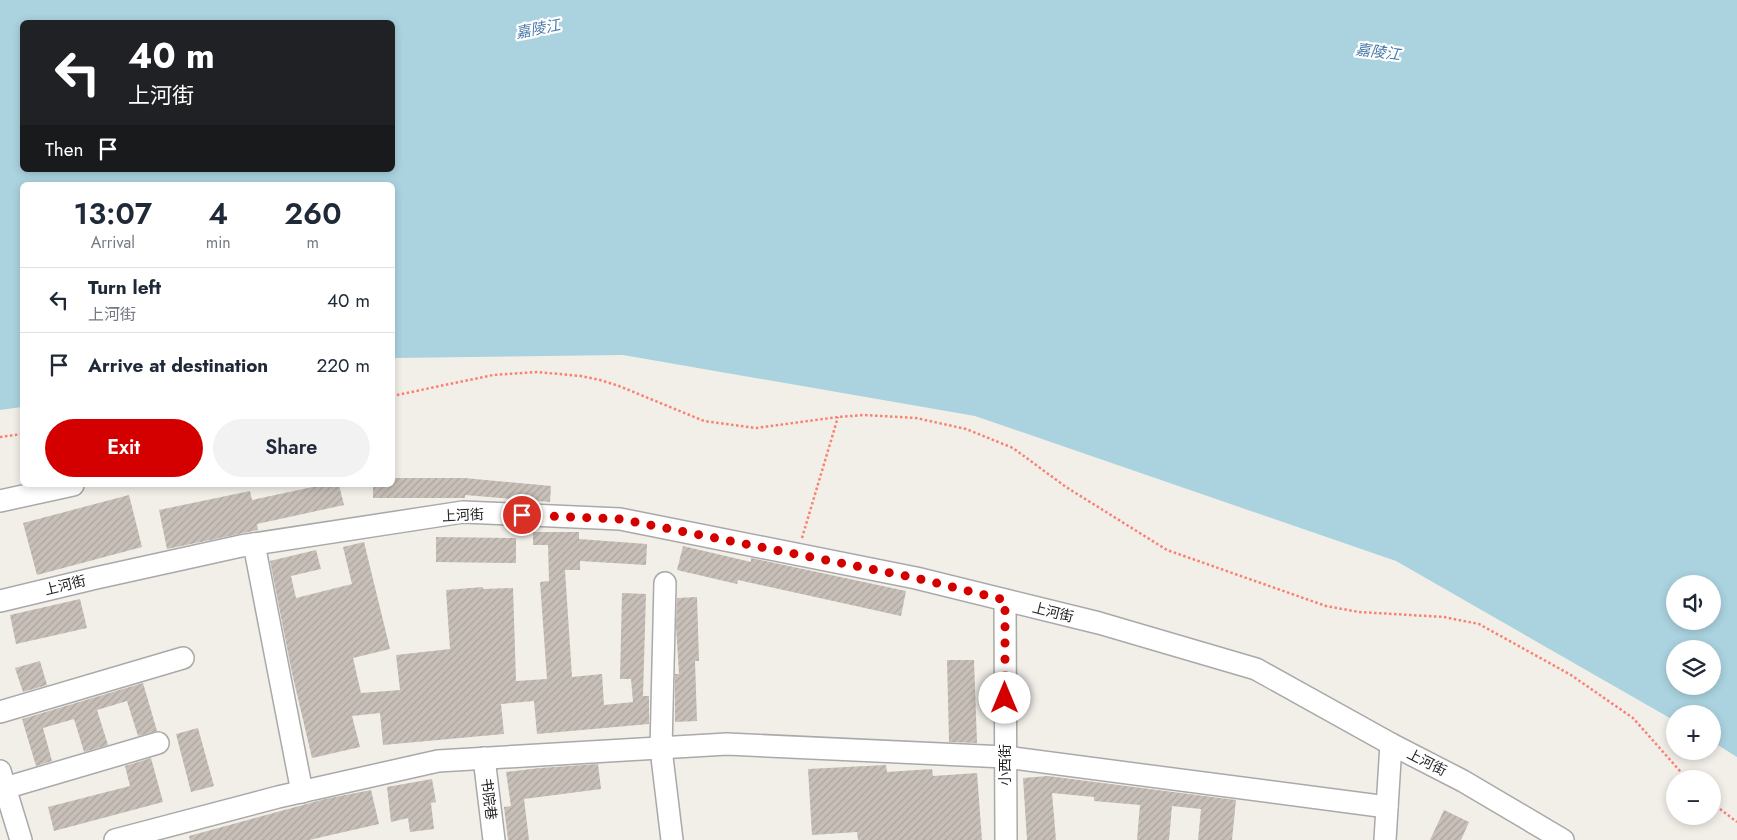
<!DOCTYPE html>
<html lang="en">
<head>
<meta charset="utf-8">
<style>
	body { margin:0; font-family:Jost,"Noto Sans SC",sans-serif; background:#f2f2f3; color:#1f2937; height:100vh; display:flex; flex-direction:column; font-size:19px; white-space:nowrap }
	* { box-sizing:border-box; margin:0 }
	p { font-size:16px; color:#747a83 }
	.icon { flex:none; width:28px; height:28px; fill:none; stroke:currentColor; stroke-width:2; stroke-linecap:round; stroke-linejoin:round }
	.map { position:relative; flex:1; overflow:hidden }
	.panel { position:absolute; left:20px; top:182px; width:375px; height:305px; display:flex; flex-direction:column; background:#fff; border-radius:8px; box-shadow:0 2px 8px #0003 }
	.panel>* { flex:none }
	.hud { position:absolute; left:20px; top:20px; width:375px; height:152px; border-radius:8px; box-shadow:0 2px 8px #0003; background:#202124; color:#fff; overflow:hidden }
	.fabs { position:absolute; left:1666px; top:575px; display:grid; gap:10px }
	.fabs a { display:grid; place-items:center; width:55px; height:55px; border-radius:50%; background:#fff; box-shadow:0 2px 8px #0003; font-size:25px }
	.pin { position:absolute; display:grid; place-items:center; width:42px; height:42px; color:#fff; margin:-21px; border:2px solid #fff; border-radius:50%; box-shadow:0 1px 5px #0007 }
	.me { position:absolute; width:55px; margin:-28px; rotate:0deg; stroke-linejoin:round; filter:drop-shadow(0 0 4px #0008) }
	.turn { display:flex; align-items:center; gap:18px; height:105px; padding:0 25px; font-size:22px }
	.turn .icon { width:65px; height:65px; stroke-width:2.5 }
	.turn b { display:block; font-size:35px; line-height:42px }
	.then { display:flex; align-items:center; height:48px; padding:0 25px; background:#0003; gap:10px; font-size:19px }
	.eta { display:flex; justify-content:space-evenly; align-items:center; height:85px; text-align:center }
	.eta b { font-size:30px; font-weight:600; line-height:35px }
	.cta { display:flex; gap:10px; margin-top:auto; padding:10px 25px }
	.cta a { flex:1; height:58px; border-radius:30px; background:#d40000; color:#fff; font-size:20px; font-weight:600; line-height:58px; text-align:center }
	.cta a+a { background:#f2f2f3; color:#1f2937 }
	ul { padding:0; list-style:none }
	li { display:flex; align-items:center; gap:15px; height:65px; padding:0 25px; border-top:1px solid #e0e1e3 }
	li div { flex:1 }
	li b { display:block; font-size:19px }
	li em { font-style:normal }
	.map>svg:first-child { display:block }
	.water { fill:#aad3df; fill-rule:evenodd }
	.building { fill:url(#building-hatch) }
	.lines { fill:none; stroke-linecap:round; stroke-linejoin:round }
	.minor-casing { stroke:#a9a9a9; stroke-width:24 }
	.path { stroke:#fa8072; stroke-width:2.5; stroke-dasharray:2.5 2.5; stroke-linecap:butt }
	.minor { stroke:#fff; stroke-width:21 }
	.route { stroke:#d40000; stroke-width:9; stroke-dasharray:0 16.2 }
	.labels { text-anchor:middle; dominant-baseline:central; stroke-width:4.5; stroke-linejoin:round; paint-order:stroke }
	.street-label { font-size:14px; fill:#222; stroke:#fff }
	.water-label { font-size:15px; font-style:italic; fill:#4a7aab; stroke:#fff }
</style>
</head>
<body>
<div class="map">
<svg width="1737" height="840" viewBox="0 0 1737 840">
	<defs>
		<pattern id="building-hatch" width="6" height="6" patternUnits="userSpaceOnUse" patternTransform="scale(1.25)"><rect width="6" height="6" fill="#c7bfb8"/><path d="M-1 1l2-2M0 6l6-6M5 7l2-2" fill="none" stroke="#aba49e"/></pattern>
	</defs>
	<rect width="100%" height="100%" fill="#f2efe9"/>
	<path class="water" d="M 0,0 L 1737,0 L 1737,757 L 1713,742 L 1712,714 L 1675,714 L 1675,721 L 1396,561 L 975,416 L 623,355 L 393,358 L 392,185 L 22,185 L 22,407 L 0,410 ZM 22,22 L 392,22 L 392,170 L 22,170 ZM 1675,584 L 1712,584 L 1712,621 L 1675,621 ZM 1675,649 L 1712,649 L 1712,686 L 1675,686 Z"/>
	<g class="building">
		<polygon points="392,478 464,478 551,486 550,502 465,495 465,498 373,498 373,485 392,485"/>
		<polygon points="322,485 339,485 344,505 257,524 258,530 167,549 159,510 250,491 252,500"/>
		<polygon points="129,495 142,547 37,575 23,523"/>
		<polygon points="533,532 579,532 579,539 647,544 646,565 580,561 580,570 565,570 572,677 602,674 604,705 633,702 631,679 620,679 622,593 646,594 643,696 649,696 649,724 537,734 534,701 501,704 504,734 383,745 380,713 352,716 360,747 312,758 292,673 270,561 316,550 321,569 291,576 296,598 352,584 343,547 364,542 390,649 353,658 361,693 400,690 396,655 450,649 446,590 483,587 483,589 513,588 516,681 547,679 540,582 549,581 548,545 533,545"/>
		<polygon points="436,537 516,538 516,563 436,562"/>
		<polygon points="683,546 751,562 751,558 906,591 901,616 738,580 737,584 677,570"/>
		<polygon points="697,597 699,661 695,661 697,721 675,722 675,674 679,674 676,626 677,598"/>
		<polygon points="80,599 87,628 16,644 10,615"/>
		<polygon points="947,660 974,660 977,743 949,742"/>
		<polygon points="40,661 47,685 23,692 15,668"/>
		<polygon points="143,683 157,731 138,736 127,701 97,710 108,745 84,752 74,719 43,728 52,761 36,766 22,719"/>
		<polygon points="198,728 214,786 191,792 176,734"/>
		<polygon points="151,758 163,802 54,831 48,807 130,786 125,766"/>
		<polygon points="598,764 601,789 524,799 529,840 508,840 504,807 511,806 506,772 540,768"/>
		<polygon points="886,765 887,772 932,769 933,776 977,773 982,840 858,840 857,832 812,835 808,769"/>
		<polygon points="1048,776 1236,800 1232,840 1198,840 1201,809 1172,806 1169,840 1137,840 1140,805 1094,801 1094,797 1052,793 1056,840 1027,840 1023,778"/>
		<polygon points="432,779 436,802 431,803 434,829 410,832 408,818 391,822 387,787"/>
		<polygon points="371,790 379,824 309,840 190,840 189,836 325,799"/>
		<polygon points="1444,810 1469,822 1461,840 1430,840"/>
	</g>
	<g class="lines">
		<g class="minor-casing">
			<g id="minor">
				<polyline points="0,501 73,485"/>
				<polyline points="254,544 302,792"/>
				<polyline points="665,583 661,749 672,840"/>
				<polyline points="1005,600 1006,840"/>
				<polyline points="0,601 96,578 241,546 463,512 620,519 916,578 1099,623 1256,669 1391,744 1463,781 1563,840"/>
				<polyline points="0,712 183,658"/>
				<polyline points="484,758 494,840"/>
				<polyline points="0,771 21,840"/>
				<polyline points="5,788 158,743"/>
				<polyline points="115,840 278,797 438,761 727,744 1005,757 1387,807"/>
				<polyline points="1385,840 1391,744"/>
			</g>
		</g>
		<g class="path">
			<polyline points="392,396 493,375 537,372 581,376 600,380 619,386 704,421 756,428 838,417 864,415 916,418 966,429 1013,448 1066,487 1167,550 1326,606 1359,612 1444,617 1479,624 1571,675 1633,718 1687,779"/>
			<polyline points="0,437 22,434"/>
			<polyline points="802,538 838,417"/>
			<polyline points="1712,803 1737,822"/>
		</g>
		<use href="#minor" class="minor"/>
	</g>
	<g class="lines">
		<polyline class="route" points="522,515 620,519 916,578 1005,600 1005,698"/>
	</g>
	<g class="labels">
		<g class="street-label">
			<text transform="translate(463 515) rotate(-3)">上河街</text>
			<text transform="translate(65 585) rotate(-14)">上河街</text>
			<text transform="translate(1053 612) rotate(14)">上河街</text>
			<text transform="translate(1427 762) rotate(27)">上河街</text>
			<text transform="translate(1005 765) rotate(-90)">小西街</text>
			<text transform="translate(489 799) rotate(83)">书院巷</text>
		</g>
		<g class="water-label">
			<text transform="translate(538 29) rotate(-11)">嘉陵江</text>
			<text transform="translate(1378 52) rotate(7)">嘉陵江</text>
		</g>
	</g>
</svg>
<div class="fabs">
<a><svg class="icon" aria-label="sound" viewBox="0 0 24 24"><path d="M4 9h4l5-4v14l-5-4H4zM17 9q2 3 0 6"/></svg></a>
<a><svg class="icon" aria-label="layers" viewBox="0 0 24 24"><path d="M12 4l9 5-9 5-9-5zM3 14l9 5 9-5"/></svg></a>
<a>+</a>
<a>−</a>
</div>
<div class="pin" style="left:522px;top:515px;background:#d93025"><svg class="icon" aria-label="arrive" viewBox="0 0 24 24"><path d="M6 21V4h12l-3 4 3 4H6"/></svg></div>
<svg class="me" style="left:1005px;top:698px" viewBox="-20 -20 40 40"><circle r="19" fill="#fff"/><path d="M0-13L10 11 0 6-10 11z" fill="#d40000"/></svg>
<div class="hud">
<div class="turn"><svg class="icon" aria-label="left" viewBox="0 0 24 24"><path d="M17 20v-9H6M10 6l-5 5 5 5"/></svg><div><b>40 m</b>上河街</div></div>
<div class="then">Then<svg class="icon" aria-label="arrive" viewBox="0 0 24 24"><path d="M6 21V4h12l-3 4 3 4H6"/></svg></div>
</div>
<section class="panel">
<div class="eta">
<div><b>13:07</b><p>Arrival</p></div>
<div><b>4</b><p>min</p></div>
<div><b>260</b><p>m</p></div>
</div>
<ul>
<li><svg class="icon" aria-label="left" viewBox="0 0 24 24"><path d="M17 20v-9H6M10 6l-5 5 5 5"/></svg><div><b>Turn left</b><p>上河街</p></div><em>40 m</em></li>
<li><svg class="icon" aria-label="arrive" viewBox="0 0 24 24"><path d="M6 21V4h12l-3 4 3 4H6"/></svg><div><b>Arrive at destination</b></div><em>220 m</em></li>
</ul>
<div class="cta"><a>Exit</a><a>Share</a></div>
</section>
</div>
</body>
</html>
